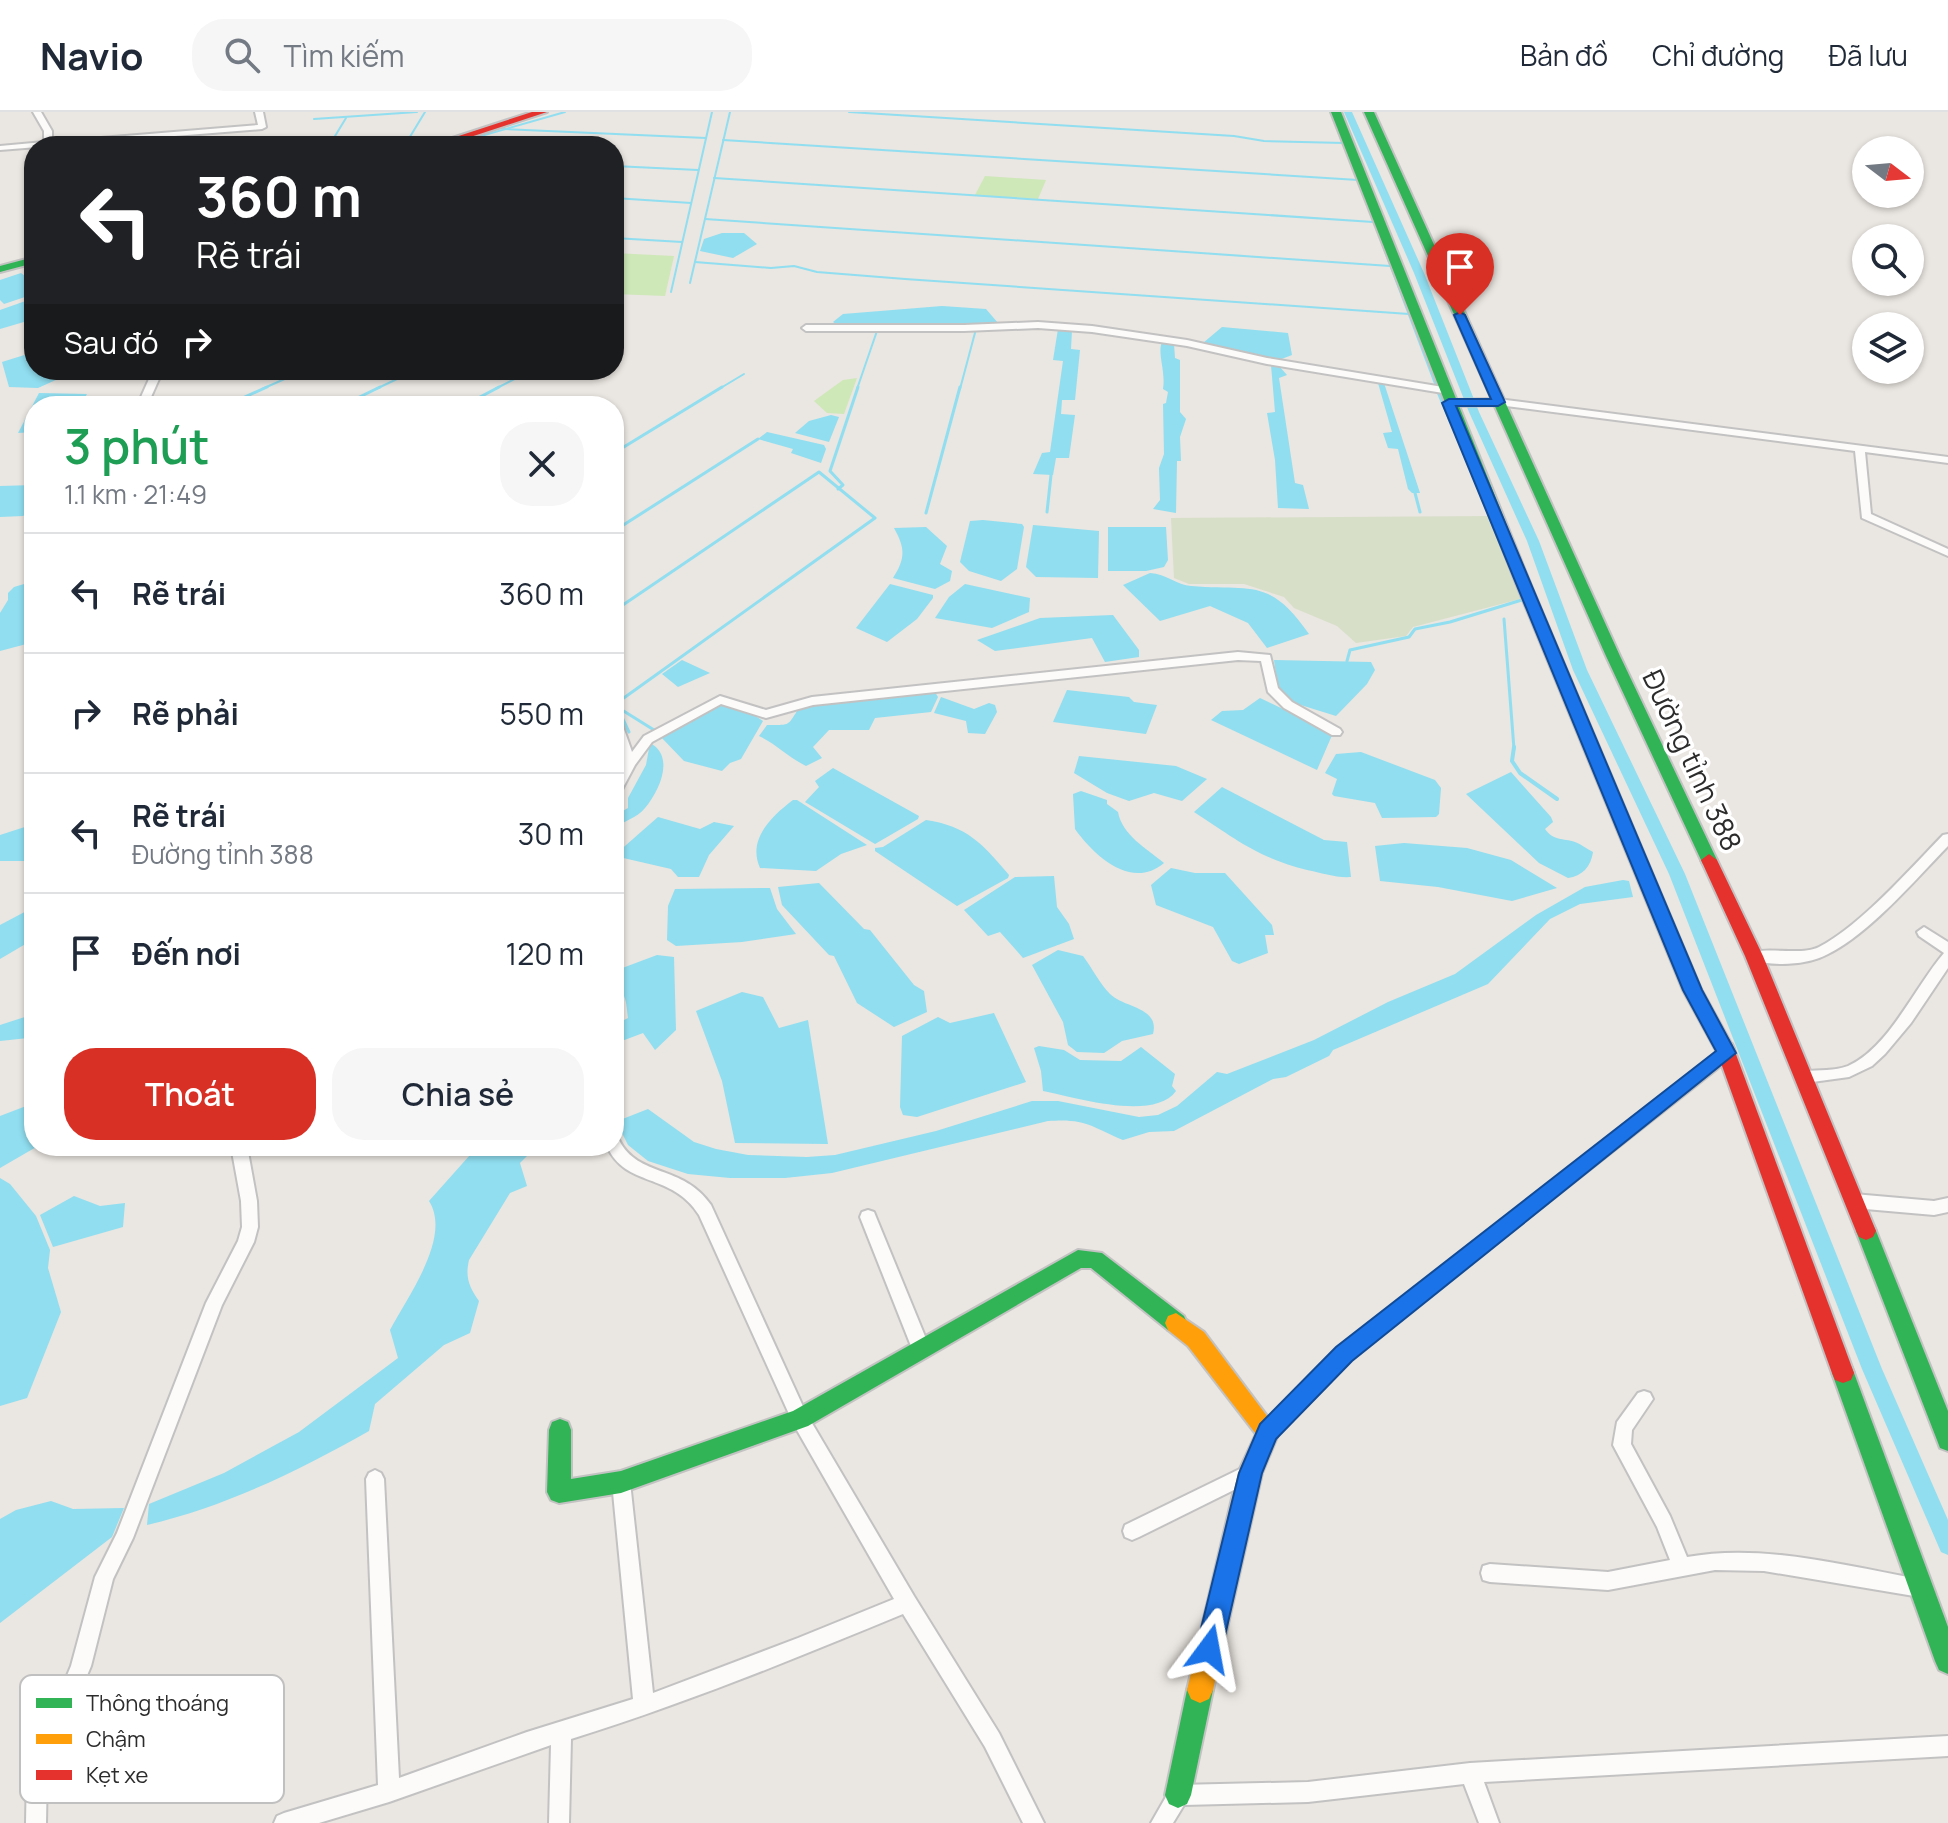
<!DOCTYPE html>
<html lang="vi">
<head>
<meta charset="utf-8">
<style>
	body { margin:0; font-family:Manrope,sans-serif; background:#f6f6f7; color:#1f2937; height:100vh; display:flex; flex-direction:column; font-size:30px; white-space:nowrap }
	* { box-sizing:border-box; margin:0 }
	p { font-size:26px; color:#747a83 }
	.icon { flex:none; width:44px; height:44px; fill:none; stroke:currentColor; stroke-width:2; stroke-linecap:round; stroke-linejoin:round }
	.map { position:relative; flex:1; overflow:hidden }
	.panel { position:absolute; left:24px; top:284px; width:600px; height:760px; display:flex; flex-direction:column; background:#fff; border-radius:32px; box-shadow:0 2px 6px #0004 }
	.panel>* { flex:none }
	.top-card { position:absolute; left:24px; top:24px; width:600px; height:244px; border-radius:32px; box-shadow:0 2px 6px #0004; background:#202124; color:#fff; overflow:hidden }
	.needle { width:52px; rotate:106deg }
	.controls { position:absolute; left:1852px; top:24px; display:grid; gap:16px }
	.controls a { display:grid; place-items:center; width:72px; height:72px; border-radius:50%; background:#fff; box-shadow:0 2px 6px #0004; font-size:40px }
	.pin { position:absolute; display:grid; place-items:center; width:68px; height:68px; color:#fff; margin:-82px -34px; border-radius:50% 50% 50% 0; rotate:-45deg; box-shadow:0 0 8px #0007 }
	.pin .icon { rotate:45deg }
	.me { position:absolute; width:88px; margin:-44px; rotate:13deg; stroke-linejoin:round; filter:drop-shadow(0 0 6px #0008) }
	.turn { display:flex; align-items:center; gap:28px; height:168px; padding:0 40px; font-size:36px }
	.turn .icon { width:104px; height:104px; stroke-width:2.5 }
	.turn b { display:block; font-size:56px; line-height:68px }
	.then { display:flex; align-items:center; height:76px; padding:0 40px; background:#0003; gap:16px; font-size:30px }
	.round { display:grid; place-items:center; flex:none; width:84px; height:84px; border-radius:32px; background:#f6f6f7 }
	.overview { display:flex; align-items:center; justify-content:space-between; height:136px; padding:0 40px }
	h1 { font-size:48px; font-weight:600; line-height:60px; color:#1e9e55 }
	.button { display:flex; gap:16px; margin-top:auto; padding:16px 40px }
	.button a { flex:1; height:92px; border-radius:32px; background:#d93025; color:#fff; font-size:32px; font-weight:600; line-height:92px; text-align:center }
	.button a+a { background:#f6f6f7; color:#1f2937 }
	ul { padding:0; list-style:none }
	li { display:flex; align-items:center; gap:24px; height:120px; padding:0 40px; border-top:2px solid #e0e1e3 }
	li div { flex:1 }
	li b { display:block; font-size:30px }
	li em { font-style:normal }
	header { display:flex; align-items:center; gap:48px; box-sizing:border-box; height:112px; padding:0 40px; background:#fff; border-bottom:2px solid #e0e1e3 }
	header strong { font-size:38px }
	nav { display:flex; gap:44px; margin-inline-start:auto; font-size:28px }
	.search { width:560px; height:72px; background:#f6f6f7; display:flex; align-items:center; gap:20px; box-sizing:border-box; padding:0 28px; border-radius:32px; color:#747a83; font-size:30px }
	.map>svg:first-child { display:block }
	.green { fill:#cee8b8 }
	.cemetery { fill:#d7dfc8 }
	.water { fill:#90def0 }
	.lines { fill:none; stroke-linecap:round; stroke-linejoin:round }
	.stream-far2 { stroke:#90def0; stroke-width:2 }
	.stream-far1 { stroke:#90def0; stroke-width:3 }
	.stream { stroke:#90def0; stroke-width:4 }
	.canal { fill:#90def0; fill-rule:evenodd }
	.street-casing { stroke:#c3c2c2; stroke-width:4 }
	.fast-casing { stroke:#c3c2c2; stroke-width:4 }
	.slow-casing { stroke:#c3c2c2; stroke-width:4 }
	.jam-casing { stroke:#c3c2c2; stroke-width:4 }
	.street { fill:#fcfbfa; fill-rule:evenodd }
	.fast { fill:#30b455; fill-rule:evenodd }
	.slow { fill:#ff9f0a; fill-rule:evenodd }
	.jam { fill:#e5322d; fill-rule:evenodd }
	.route { fill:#1a73e8; stroke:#114b97; stroke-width:2 }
	.labels { text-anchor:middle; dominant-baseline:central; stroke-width:7; stroke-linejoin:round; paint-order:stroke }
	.street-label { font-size:28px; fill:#2c2c2c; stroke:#fff }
	.key { fill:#fff; stroke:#c0c0c0; stroke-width:2 }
	.key-label { font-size:22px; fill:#2c2c2c }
</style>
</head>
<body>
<header>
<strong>Navio</strong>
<div class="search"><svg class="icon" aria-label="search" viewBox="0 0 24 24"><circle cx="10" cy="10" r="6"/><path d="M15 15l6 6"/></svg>Tìm kiếm</div>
<nav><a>Bản đồ</a><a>Chỉ đường</a><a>Đã lưu</a></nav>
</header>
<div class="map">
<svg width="1948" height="1711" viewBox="0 0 1948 1711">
	<rect width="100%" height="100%" fill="#eae6e1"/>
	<g class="green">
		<polygon points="985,64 1046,68 1038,87 975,83"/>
		<polygon points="614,141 674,144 665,184 614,182"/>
		<polygon points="857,266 844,302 827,301 814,289 843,268"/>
	</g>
	<polygon class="cemetery" points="1489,404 1524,486 1413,515 1406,524 1356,531 1337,514 1294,496 1284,485 1244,472 1189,472 1174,466 1171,406"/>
	<g class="water">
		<polygon points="722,121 744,121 757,132 733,146 700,139 704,127"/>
		<polygon points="21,161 34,171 34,182 4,192 0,188 0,168"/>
		<polygon points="34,186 34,207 0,217 0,198"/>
		<polygon points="942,194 986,197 998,211 977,214 839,214 833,210 843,202"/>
		<polygon points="1222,215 1288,221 1292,243 1279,248 1203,231"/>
		<polygon points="1058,217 1072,218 1071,237 1080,238 1075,288 1062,288 1061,302 1075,303 1069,346 1056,346 1053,363 1033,362 1042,341 1050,340 1063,249 1053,248"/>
		<path d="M 1162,230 L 1174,232 L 1175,246 L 1180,248 L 1180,300 L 1186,307 L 1180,325 L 1181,349 L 1177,349 L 1176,401 L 1153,397 L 1160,388 L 1159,356 L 1164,342 L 1163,292 L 1166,291 L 1168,280 L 1163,277 C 1166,260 1157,241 1162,230 Z"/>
		<polygon points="34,240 34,258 78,258 38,276 9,275 2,250"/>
		<polygon points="1271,253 1279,254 1287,263 1279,266 1295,371 1303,373 1309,397 1278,396 1275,348 1267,301 1275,300"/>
		<polygon points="1378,271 1384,271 1420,381 1412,381 1408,377 1398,337 1388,336 1383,321 1392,320"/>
		<polygon points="39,281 87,282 80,294 34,294 34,320 18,321"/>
		<polygon points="831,303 839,305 829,330 795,321 809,309"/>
		<polygon points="767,320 824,333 826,337 821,351 791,341 793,337 758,327"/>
		<polygon points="34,373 34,397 23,404 0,405 0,374"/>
		<polygon points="983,408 1022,412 1024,415 1017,457 1001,469 969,459 960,450 970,409"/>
		<polygon points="1033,413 1099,419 1098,466 1036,465 1026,455"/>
		<path d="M 926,415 L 947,434 L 940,452 L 952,459 L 950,469 L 935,477 L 893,466 C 906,446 905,436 894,416 Z"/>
		<polygon points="1108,415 1166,415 1168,448 1164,455 1146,459 1108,459"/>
		<path d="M 1150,461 C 1166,462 1177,473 1191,474 C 1252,479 1269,465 1309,522 L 1267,536 L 1248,511 L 1210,494 L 1160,509 L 1123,473 Z"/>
		<polygon points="34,469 34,530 0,539 0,501 8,488 8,481 14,475"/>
		<polygon points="890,472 933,483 933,486 917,507 887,530 856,516"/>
		<polygon points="965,472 1030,486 1029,500 992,516 935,506 949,485"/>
		<polygon points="1113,503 1139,538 1139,545 1105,550 1092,526 995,539 977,528 1040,506"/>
		<polygon points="682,548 710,561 678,575 662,562"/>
		<polygon points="1274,548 1371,550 1375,558 1367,572 1336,604 1291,590 1278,578"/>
		<polygon points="1067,578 1129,585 1134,590 1157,593 1146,622 1053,610"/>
		<path d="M 935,580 L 938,585 L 931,600 L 875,606 L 869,618 L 829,618 L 813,635 L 822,646 L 806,654 C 788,645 776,632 759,624 L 767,613 C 792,613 787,614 799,596 L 809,593 Z"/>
		<polygon points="941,585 974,597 989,591 995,593 997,600 985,622 968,621 966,609 934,601"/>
		<polygon points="1260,586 1333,621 1317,658 1211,608 1222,599 1243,598"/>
		<polygon points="719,591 754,603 763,609 741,647 730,651 722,659 684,649 660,624"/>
		<path d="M 650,631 C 675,644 660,678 645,696 C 637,706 623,709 614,717 L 614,704 L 628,696 L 628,686 L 646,653 Z"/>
		<polygon points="1361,640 1435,668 1441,676 1439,702 1436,705 1382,706 1375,691 1334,684 1332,682 1337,667 1325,661 1336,642"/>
		<polygon points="1079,644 1176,654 1207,667 1182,689 1154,681 1129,689 1107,681 1074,661"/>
		<polygon points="833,656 919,704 918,707 875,732 805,690 819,675 815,669"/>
		<path d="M 1511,660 L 1551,705 L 1553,710 L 1545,717 C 1553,729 1563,726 1575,730 C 1581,732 1587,737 1593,740 C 1591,755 1582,764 1568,766 L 1539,751 L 1466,682 Z"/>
		<path d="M 1222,675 L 1324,728 L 1347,730 L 1351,765 C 1336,766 1322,761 1307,758 C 1256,745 1236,727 1194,700 Z"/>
		<path d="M 1081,679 L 1107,688 L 1107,692 L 1118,700 C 1122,723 1147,737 1164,751 C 1132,778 1095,745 1075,717 L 1073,682 Z"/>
		<path d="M 793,688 L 797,688 L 867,733 L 841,742 L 816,759 L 760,756 C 747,727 772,704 793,688 Z"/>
		<polygon points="658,705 700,717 714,710 734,714 709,743 699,765 678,765 671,757 619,745 617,741"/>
		<path d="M 926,708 C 967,714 983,732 1009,763 L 1008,766 L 957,794 L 875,739 L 875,736 L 883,735 Z"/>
		<polygon points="34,712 34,749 0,749 0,723"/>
		<polygon points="1404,731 1467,736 1511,748 1557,776 1512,789 1438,775 1380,769 1375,734"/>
		<polygon points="1171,756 1195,761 1225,761 1272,813 1274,823 1265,823 1268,841 1239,852 1232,849 1213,815 1156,793 1151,773"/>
		<polygon points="1054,764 1057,795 1069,812 1074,827 1023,846 1000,820 988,824 964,798 1015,765"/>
		<path d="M 1623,768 L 1629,769 L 1633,785 L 1580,792 L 1550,807 L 1488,872 L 1333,938 L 1329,944 L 1286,965 L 1273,967 L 1174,1019 L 1149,1020 L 1123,1028 C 1092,1015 1086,1006 1048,1009 L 832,1061 L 785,1066 L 730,1066 L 688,1062 L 648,1049 L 628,1033 L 620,1017 L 620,1008 L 648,997 L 694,1030 L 716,1037 L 748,1043 L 807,1045 L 835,1043 L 936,1019 L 1032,989 L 1058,989 L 1139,1005 L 1158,1003 L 1177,994 L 1217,960 L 1227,962 L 1314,928 L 1388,890 L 1455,862 L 1536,803 L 1585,775 Z"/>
		<polygon points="819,771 864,817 870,818 914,873 924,879 927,900 894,915 857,891 834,844 829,843 782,793 778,775"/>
		<polygon points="770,776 777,797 796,822 742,830 676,834 667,828 668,794 675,777"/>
		<polygon points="34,795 34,827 0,847 0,813"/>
		<path d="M 1058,838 L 1083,844 C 1092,856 1100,872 1110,882 C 1124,896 1160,895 1153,922 L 1122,929 L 1104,941 L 1077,940 L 1068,933 L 1063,910 L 1032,853 Z"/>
		<path d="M 657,843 L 674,845 L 676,918 L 655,938 L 643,921 L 614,932 L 614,913 L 628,906 C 627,900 627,891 624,884 C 618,873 611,872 617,858 Z"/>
		<polygon points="742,880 763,885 779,916 808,908 828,1032 735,1031 722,969 696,899"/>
		<polygon points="994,901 1026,970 917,1005 903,1003 900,995 902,924 938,905 950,911"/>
		<polygon points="34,902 34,930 28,926 0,929 0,913"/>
		<path d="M 1039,934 L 1064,938 L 1080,948 L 1121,949 L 1141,935 L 1175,962 L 1172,974 L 1176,979 C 1154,1010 1074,985 1043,979 L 1041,959 L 1034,936 Z"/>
		<polygon points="34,991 34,1034 38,1034 0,1056 0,1004"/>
		<path d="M 478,1034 L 537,1034 L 520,1051 L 527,1074 L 510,1081 L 469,1148 C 465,1165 469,1175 479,1189 L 470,1221 L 444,1233 L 375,1292 L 369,1319 C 298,1359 227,1394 147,1413 L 149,1392 L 224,1361 L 299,1320 L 398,1246 L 390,1218 C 408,1184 452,1125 429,1089 Z"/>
		<polygon points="0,1066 10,1072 36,1104 50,1138 48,1156 61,1200 27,1286 0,1294"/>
		<polygon points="74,1084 100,1094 125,1091 123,1115 53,1135 40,1103"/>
		<polygon points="51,1389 73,1397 124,1396 112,1425 0,1511 0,1407 16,1398"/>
	</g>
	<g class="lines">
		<g class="stream-far2">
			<polyline points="849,0 1234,24 1264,29 1344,31"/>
			<polyline points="314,7 417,0"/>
			<polyline points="503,17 706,26"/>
			<polyline points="723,28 1358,68"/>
			<polyline points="405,33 425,0"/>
			<polyline points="329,34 346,6"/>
			<polyline points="446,34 565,0"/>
			<polyline points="614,54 698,58"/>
			<polyline points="714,66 1373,110"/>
			<polyline points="1364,84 1437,277"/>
			<polyline points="614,86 691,91"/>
			<polyline points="705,107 1390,154"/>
			<polyline points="614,126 682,130"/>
			<polyline points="695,150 771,156 794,154 817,160 905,167 1409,202"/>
			<polyline points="690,171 730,0"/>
			<polyline points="671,180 712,0"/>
			<polyline points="262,277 305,258"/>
			<polyline points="376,277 416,258"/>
			<polyline points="495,277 532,258"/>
			<polyline points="719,277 744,262"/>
			<polyline points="857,277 878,216"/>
			<polyline points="960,277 976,217"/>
		</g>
		<g class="stream-far1">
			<polyline points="1434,279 1438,280 1450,309"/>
			<polyline points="225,294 267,275"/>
			<polyline points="341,294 380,275"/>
			<polyline points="463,294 499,275"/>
			<polyline points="614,341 722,275"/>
			<polyline points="838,377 843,373 830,359 858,275"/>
			<polyline points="1415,381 1420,400"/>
			<polyline points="1047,400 1051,363"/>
			<polyline points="926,401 960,275"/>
			<polyline points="614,419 758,327"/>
			<polyline points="614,499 819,360 875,406 614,593 654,618"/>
			<polyline points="1504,507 1514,637"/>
			<polyline points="1347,549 1350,538 1409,525 1415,517 1450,510 1525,487"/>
			<polyline points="618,597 629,620"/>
		</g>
		<polyline class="stream" points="1514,635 1512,649 1520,661 1557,687"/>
		<polygon class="canal" points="1344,0 1352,0 1424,161 1479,300 1539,429 1587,558 1685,762 1882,1257 1948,1408 1948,1443 1941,1440 1862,1257 1669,762 1573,558 1527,429 1469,300 1414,161"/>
		<g class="street-casing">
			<g id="street">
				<polygon points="33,0 41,0 52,19 52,30 258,13 255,0 263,0 266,15 262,17 0,38 0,34 44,30 44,19"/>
				<polygon points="31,80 34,80 34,89 30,87"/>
				<polygon points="1038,210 1092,214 1187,228 1267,246 1443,275 1448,278 1443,281 1267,252 1187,234 1092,220 1038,216 964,219 806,219 802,216 806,213 964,213"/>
				<polygon points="153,258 163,258 147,294 137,294"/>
				<polygon points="1498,287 1948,345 1948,351 1865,340 1871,402 1948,437 1948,444 1862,406 1855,339 1498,293 1452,294 1447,291 1452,288"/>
				<polygon points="1238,540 1270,543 1278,576 1292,590 1340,617 1342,620 1340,623 1332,623 1284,596 1268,580 1261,549 1238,548 813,593 766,606 721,592 652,630 635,653 618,685 614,686 614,670 624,652 614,623 614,602 620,606 632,640 644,624 720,584 766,598 812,585"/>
				<path d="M 1948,722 L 1948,734 C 1915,768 1870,821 1828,842 C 1806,854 1773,854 1749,848 L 1747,844 C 1759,832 1799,845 1819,835 C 1860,814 1910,757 1943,723 Z"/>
				<path d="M 1924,815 L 1948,830 L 1948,856 L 1911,911 L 1885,942 L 1872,954 L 1849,965 L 1805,971 L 1800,969 L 1798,965 L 1800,961 L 1805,959 C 1819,958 1835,959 1848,954 C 1889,936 1916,873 1944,841 L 1919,824 L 1917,820 Z"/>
				<polygon points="1727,935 1732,937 1734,941 1732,945 1350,1247 1274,1326 1268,1328 1262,1326 1259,1320 1262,1314 1338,1237 1722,937"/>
				<path d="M 614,1026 L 619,1028 C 638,1066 683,1052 711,1093 L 806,1301 L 914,1484 L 999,1621 L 1044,1711 L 1023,1711 L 985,1635 L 903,1502 C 794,1547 684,1592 571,1627 L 569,1711 L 549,1711 L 551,1633 L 389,1690 L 319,1711 L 274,1711 L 277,1704 L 284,1701 L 378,1673 L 366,1367 L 369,1361 L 375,1358 L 381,1361 L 384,1367 L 399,1666 L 527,1620 L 633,1587 L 612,1370 L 615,1364 L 621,1361 L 627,1364 L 630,1370 L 653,1581 L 798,1526 L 894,1487 L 794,1313 L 699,1103 C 672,1060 625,1076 607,1034 L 614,1034 Z"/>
				<polygon points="231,1034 247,1034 257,1089 258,1115 254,1130 222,1193 133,1426 113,1467 91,1554 47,1659 46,1711 26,1711 27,1659 71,1554 95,1465 117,1421 206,1191 238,1129 242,1115 241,1089"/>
				<polygon points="1854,1082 1934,1089 1948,1086 1948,1100 1934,1103 1854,1096 1848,1094 1846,1089 1848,1084"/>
				<polygon points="868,1098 874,1100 876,1105 931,1239 928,1244 922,1247 916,1244 913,1239 860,1105 862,1100"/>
				<path d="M 1644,1279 L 1650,1281 L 1653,1287 L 1632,1318 L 1631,1332 L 1670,1404 L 1687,1445 C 1763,1431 1845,1454 1920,1467 L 1927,1469 L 1929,1476 L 1927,1483 L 1920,1485 L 1764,1459 L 1715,1458 L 1608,1478 L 1490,1470 L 1483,1468 L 1481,1461 L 1483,1454 L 1490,1452 L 1608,1460 L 1670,1448 L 1657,1415 L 1613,1333 L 1617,1310 L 1638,1281 Z"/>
				<polygon points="1250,1352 1256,1355 1259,1361 1256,1367 1139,1425 1132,1428 1125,1425 1123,1419 1125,1413"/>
				<polygon points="1948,1624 1948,1644 1484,1670 1499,1711 1479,1711 1464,1672 1308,1690 1184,1693 1173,1711 1151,1711 1171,1676 1178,1673 1308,1670 1470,1651"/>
			</g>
		</g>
		<g class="fast-casing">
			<g id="fast">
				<polygon points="1331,0 1341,0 1530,471 1528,474 1523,475 1516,471"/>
				<polygon points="1364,0 1374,0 1620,544 1717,748 1715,752 1703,752 1701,748 1606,544"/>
				<polygon points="34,145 34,151 0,160 0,154"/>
				<polygon points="1866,1110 1873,1113 1876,1119 1948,1299 1948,1339 1940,1336 1937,1328 1856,1119 1859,1113"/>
				<polygon points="1078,1138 1102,1141 1184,1204 1187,1211 1184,1218 1176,1221 1168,1218 1091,1156 1081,1156 808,1314 621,1381 559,1391 551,1388 547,1380 549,1318 552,1310 560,1307 568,1310 571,1318 571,1367 621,1359 793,1299"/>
				<polygon points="1843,1251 1851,1254 1854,1261 1948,1515 1948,1562 1939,1558 1935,1549 1832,1261 1835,1254"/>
				<polygon points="1200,1565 1209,1569 1213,1578 1191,1683 1187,1692 1178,1696 1169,1692 1165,1683 1187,1578 1191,1569"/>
			</g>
		</g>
		<g class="slow-casing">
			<g id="slow">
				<polygon points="1523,467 1530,471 1701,877 1734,937 1732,942 1718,942 1683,878 1516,471"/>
				<polygon points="1176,1201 1204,1220 1279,1320 1262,1361 1213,1578 1209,1587 1200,1591 1191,1587 1187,1578 1238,1361 1256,1322 1188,1234 1168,1218 1165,1211 1168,1204"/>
			</g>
		</g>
		<g class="jam-casing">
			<g id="jam">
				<polygon points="532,0 547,0 443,34 428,34"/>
				<polygon points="1709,742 1717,748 1763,844 1876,1119 1873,1125 1866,1128 1859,1125 1856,1119 1745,844 1701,748"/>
				<polygon points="1725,930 1732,932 1734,937 1854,1261 1851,1268 1843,1271 1835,1268 1832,1261 1716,937 1718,932"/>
			</g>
		</g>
		<use href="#street" class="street"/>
		<use href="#fast" class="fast"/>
		<use href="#slow" class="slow"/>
		<use href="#jam" class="jam"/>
	</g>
	<polygon class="route" points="1460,200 1465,203 1505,290 1498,294 1456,294 1702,878 1736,941 1352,1249 1276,1327 1262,1361 1222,1537 1218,1546 1209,1550 1200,1546 1196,1537 1239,1361 1260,1312 1336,1235 1716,939 1683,878 1442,291 1449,287 1491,287 1454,203"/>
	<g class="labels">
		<g class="street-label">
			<text transform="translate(1693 648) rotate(65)">Đường tỉnh 388</text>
		</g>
	</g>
	<rect x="20" y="1563" width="264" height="128" rx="12" class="key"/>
	<rect x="36" y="1586" width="36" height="10" fill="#30b455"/>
	<rect x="36" y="1622" width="36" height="10" fill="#ff9f0a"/>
	<rect x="36" y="1658" width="36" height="10" fill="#e5322d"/>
	<g class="key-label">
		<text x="86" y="1599">Thông thoáng</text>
		<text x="86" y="1635">Chậm</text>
		<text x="86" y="1671">Kẹt xe</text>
	</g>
</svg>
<div class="controls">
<a><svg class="needle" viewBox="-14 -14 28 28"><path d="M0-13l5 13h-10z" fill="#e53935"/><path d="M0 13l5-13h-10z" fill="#747a83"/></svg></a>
<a><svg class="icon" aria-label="search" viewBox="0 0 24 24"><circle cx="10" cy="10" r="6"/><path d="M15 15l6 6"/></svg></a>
<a><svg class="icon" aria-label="layers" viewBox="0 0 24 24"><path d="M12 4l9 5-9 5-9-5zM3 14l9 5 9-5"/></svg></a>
</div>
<div class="pin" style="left:1460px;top:203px;background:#d93025"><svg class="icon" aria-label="arrive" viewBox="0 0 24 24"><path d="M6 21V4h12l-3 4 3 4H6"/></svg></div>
<svg class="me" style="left:1209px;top:1537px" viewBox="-20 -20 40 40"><path d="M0-17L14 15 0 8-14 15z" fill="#1a73e8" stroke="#fff" stroke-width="4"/></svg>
<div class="top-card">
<div class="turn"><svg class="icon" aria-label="left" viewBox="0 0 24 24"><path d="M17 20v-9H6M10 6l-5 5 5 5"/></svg><div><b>360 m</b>Rẽ trái</div></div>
<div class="then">Sau đó<svg class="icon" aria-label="right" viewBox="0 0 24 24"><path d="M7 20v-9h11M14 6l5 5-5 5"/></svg></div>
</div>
<section class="panel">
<div class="overview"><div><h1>3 phút</h1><p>1.1 km · 21:49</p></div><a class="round"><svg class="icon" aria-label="close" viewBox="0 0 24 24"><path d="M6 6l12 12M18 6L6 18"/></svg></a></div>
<ul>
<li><svg class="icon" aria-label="left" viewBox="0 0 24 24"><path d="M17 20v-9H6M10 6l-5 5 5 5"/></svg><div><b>Rẽ trái</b></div><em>360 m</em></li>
<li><svg class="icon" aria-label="right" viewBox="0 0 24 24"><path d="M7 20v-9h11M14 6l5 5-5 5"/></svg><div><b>Rẽ phải</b></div><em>550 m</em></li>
<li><svg class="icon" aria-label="left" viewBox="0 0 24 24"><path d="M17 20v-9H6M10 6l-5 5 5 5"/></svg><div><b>Rẽ trái</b><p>Đường tỉnh 388</p></div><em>30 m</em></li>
<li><svg class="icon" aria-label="arrive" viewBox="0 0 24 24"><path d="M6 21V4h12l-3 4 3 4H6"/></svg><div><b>Đến nơi</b></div><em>120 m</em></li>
</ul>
<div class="button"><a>Thoát</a><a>Chia sẻ</a></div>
</section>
</div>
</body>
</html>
